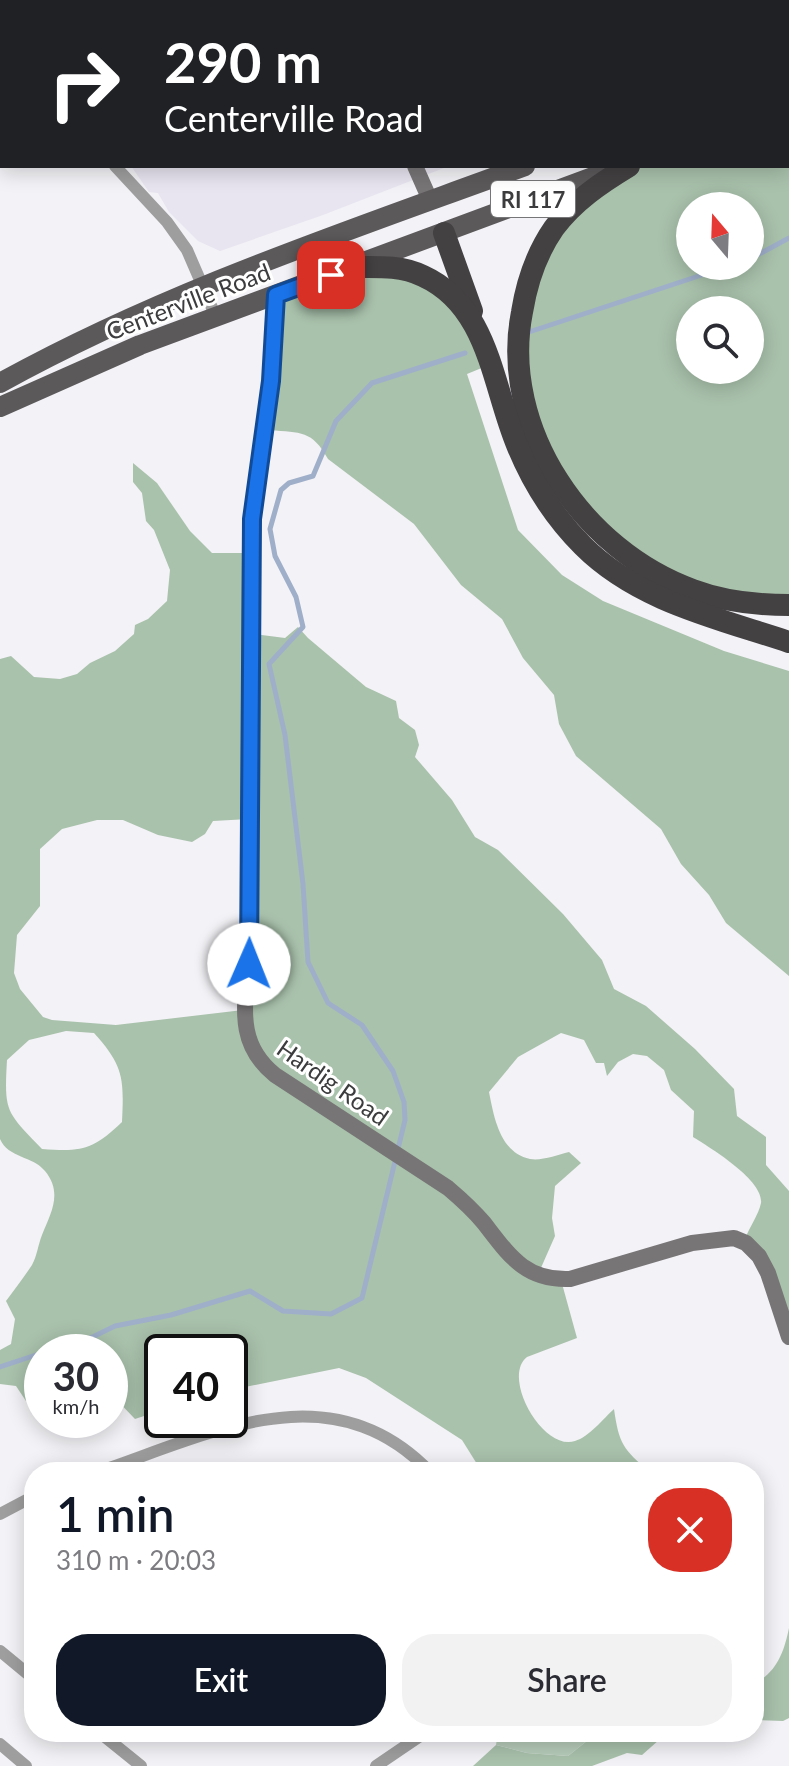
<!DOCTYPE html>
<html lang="en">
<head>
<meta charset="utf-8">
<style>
	body { margin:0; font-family:Lato,sans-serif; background:#f2f2f3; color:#2b2b33; height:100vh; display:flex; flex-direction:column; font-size:30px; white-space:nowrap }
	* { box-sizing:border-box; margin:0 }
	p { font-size:26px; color:#7c7c81 }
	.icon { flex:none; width:44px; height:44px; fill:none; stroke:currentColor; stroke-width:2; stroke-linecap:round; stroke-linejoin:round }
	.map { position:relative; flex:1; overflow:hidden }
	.side { position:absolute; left:24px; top:1462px; width:740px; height:280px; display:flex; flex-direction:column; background:#fff; border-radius:32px; box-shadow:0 4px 20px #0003 }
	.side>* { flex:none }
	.guide { position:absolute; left:0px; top:0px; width:790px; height:168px; box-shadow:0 4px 20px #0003; background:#202124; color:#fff; overflow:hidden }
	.needle { width:52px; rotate:341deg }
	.buttons { position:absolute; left:676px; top:192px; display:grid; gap:16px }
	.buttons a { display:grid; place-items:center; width:88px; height:88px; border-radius:50%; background:#fff; box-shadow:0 4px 20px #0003; font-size:40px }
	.speed { position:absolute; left:24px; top:1334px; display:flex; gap:16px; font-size:40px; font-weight:700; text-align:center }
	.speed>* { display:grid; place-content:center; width:104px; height:104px; border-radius:50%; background:#fff; box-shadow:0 4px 20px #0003; line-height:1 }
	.speed small { font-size:20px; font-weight:400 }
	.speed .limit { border:4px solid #111; border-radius:12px; background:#fff; color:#111 }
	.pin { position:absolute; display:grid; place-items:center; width:68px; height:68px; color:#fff; margin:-34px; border-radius:16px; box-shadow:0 4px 12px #0006 }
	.me { position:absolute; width:88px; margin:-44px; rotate:1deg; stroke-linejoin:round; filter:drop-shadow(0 0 6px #0008) }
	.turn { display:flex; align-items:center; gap:28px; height:168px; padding:0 32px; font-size:36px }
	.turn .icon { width:104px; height:104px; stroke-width:2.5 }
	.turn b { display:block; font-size:56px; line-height:68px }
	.round { display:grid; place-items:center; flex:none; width:84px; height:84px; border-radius:32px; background:#f2f2f3 }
	.overview { display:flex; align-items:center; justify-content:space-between; height:136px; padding:0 32px }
	h1 { font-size:48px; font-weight:600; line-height:60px; color:#111827 }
	.button { display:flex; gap:16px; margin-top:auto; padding:16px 32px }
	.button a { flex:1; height:92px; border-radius:32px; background:#111827; color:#fff; font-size:32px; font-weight:600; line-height:92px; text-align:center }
	.button a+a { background:#f2f2f3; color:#2b2b33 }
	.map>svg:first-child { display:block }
	.built { fill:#e8e4f0 }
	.green { fill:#b7ccba }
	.forest { fill:#a9c2ac; fill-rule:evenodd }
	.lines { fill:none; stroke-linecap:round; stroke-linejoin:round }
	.stream { stroke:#9fafc9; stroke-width:5 }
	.street { stroke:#9f9e9f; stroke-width:12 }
	.secondary { stroke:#787577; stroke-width:16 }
	.primary { stroke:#5c595b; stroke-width:20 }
	.highway { stroke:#444143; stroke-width:22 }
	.route-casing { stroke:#114b97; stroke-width:20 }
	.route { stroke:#1a73e8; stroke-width:14 }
	.labels { text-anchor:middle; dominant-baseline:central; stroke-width:6; stroke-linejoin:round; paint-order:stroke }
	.shield { fill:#fff; stroke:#767678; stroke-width:2 }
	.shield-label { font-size:22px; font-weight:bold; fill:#3c3c3e }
	.street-label { font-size:24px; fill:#3c3c3e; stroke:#fff }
</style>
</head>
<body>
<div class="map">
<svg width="789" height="1766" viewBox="0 0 789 1766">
	<rect width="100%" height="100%" fill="#f3f2f6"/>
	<g class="built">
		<polygon points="84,0 771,0 773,2 85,2"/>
		<polygon points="131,166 449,166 323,215 220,251 198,241 169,212 158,193 149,192"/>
	</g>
	<polygon class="green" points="498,1732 598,1732 568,1756 527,1753 496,1745"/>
	<g class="forest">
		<path d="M 789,103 L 789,603 L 780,604 L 649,570 L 566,489 L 523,380 L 536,260 L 598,186 L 631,166 L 788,166 ZM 690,206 L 750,206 L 750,266 L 690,266 ZM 690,310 L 750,310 L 750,370 L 690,370 Z"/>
		<path d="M 383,269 L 444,286 L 484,367 L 467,374 L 518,530 L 562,575 L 603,601 L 724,651 L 789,671 L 789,976 L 726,923 L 709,895 L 681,864 L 661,829 L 576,756 L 559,724 L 554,695 L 523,658 L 502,619 L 461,585 L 414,524 L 328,459 C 312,430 301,433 270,430 L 274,296 Z"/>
		<path d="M 133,463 L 157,483 L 190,531 L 212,553 L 249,553 L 254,634 L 285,638 L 298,627 L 308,638 L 366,687 L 396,701 L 399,718 L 415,730 L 419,745 L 415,757 L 452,800 L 475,837 L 498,850 L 563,914 L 602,960 L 614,989 L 646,1006 L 695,1049 L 734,1089 L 737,1116 L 766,1137 L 766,1165 L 789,1191 L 789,1341 L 745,1239 C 749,1228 759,1214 761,1203 C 764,1180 709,1147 693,1137 L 694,1111 L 671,1090 L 664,1070 L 647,1056 L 633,1054 L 618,1062 L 607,1076 L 604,1063 L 596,1063 L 584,1040 L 561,1033 L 518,1057 L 489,1092 C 494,1117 500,1153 530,1159 C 542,1161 557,1155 569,1152 L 581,1163 L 555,1186 L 552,1218 L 555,1236 L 540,1270 L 561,1280 L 577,1338 L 527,1357 C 501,1377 543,1452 575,1441 C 589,1437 603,1419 614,1409 C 619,1444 623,1449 650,1472 L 482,1472 L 462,1440 L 366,1378 L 339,1368 L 230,1390 L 230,1352 L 162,1352 L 162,1410 L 135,1419 L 110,1393 L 110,1352 L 42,1352 L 42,1400 L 26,1401 L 16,1386 L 0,1384 L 0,1350 L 11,1344 L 15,1319 L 6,1301 C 15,1289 24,1277 32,1265 C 37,1256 38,1245 42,1235 C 51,1213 63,1193 45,1171 C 33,1156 8,1158 0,1139 L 0,659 L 11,656 L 34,677 L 60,679 L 77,674 L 90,663 L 115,651 L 134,634 L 135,625 L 148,619 L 167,601 L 170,570 L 154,530 L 146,521 L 142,493 L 133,482 ZM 249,819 L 243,1010 L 116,1025 L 52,1020 L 43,1017 L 20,989 L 14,973 L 17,935 L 40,906 L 40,849 L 62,829 L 97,820 L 123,820 L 158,835 L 192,842 L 205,834 L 213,821 ZM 66,1031 L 94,1033 C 124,1066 124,1079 122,1122 C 93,1150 82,1152 42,1149 C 6,1111 4,1113 7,1060 L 29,1040 Z"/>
		<path d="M 789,1628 L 789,1718 L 783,1721 L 754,1720 L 754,1684 C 777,1672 784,1652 789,1628 Z"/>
		<polygon points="598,1732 668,1732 642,1755 627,1753 592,1766 473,1766 496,1745 527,1753 568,1756"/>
	</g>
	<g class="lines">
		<g class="stream">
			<polyline points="750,259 789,238"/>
			<polyline points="529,332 729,266"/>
			<polyline points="47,1352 70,1348 115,1326 171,1315 250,1291 283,1311 331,1314 362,1298 405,1120 404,1102 393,1071 362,1025 328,1003 308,962 303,884 285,735 269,664 303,627 296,597 275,556 270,529 281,490 289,483 313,476 336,421 372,383 465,353"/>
			<polyline points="0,1367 42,1353"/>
		</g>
		<g class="street">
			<polyline points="23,0 24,2"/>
			<polyline points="115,166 167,222 187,250 216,317"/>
			<path d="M 98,1472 C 210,1434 331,1369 430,1472"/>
			<polyline points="0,1514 34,1496"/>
			<polyline points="0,1651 34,1679"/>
			<polyline points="99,1732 141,1766"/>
			<polyline points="0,1744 26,1766"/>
			<polyline points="376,1766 426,1732"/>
		</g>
		<g class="secondary">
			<polyline points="344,0 345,2"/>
			<polyline points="415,166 430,200"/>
			<path d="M 276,295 L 271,381 L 252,519 L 250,565 L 249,957 C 246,1002 234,1042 275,1075 L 448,1188 C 461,1199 473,1210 484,1223 C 509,1255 525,1281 570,1279 L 692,1243 L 734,1238 L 746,1243 L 759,1256 L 768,1273 L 789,1337"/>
		</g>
		<g class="primary">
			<polyline points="788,70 789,70"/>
			<polyline points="788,102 789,102"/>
			<path d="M 0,383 C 166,291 348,231 525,166"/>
			<polyline points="0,407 140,345 614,169"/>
		</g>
		<g class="highway">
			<polyline points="788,51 789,51"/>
			<path d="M 629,166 C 601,183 574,201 554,228 C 536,254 527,281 522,312 C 499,429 584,551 693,590 C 725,602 756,605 789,605"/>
			<polyline points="444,233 472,311"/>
			<path d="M 352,267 C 376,267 400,265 423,276 C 489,306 492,385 517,445 C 532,482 554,517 583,546 C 638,601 717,618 789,642"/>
		</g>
	</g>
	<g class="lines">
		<g class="route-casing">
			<polyline id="route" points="249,964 252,519 271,381 276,295 331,275"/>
		</g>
		<use href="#route" class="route"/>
	</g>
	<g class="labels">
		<rect class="shield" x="491" y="181" width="84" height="36" rx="6"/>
		<g class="shield-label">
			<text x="533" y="199">RI 117</text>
		</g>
		<g class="street-label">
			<text transform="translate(188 301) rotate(-21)">Centerville Road</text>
			<text transform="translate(333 1082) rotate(35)">Hardig Road</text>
		</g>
	</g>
</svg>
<div class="buttons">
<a><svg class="needle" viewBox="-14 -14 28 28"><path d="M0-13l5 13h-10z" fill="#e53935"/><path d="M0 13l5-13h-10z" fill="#7c7c81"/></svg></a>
<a><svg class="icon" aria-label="search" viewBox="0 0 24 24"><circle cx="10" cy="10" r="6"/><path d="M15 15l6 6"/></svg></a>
</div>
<div class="speed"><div>30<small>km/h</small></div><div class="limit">40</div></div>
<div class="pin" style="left:331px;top:275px;background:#d93025"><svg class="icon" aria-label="arrive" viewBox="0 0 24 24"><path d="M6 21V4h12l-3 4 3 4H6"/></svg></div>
<svg class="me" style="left:249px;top:964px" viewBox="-20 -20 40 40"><circle r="19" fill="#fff"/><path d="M0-13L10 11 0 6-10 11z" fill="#1a73e8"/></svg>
<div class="guide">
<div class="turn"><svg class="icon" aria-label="right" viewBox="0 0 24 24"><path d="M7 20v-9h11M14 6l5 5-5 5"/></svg><div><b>290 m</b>Centerville Road</div></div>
</div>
<section class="side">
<div class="overview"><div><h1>1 min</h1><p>310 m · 20:03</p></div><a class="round" style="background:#d93025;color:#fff"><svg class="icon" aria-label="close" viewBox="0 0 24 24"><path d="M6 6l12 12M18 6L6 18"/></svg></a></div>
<div class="button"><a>Exit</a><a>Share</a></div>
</section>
</div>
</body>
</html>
